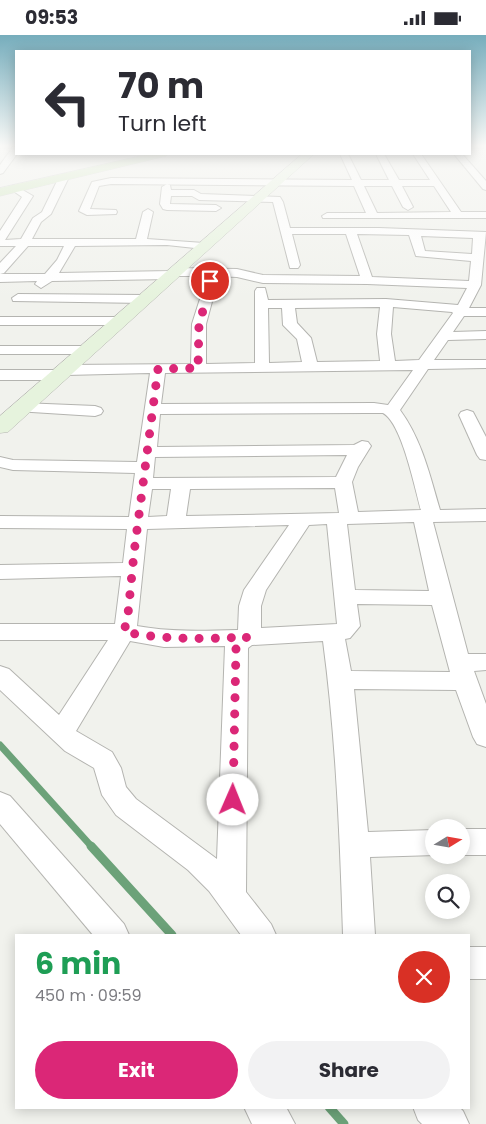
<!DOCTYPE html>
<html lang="en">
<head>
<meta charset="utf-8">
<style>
	body { margin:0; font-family:Poppins,sans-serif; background:#f2f2f3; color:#2b2b33; height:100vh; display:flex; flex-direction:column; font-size:19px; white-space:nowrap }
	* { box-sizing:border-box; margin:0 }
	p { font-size:16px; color:#7c7c81 }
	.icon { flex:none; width:28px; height:28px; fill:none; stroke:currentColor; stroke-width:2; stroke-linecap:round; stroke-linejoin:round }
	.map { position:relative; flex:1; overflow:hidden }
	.details { position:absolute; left:15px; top:899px; width:455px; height:175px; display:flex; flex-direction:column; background:#fff; border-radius:0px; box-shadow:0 2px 12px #0003 }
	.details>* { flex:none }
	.top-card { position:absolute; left:15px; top:15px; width:456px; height:105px; border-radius:0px; box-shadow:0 2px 12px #0003; background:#fff; color:#2b2b33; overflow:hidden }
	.needle { width:32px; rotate:79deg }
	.controls { position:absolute; left:425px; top:784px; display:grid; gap:10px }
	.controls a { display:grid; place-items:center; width:45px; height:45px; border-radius:50%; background:#fff; box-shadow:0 2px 12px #0003; font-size:25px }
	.pin { position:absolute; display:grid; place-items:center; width:42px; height:42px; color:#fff; margin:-21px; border:2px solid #fff; border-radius:50%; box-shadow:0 1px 5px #0007 }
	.me { position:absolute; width:55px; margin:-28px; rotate:1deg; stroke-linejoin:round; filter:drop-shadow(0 0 4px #0008) }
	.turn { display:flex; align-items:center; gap:18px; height:105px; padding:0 20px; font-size:22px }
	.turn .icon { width:65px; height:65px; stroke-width:2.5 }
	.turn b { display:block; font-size:35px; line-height:42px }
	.round { display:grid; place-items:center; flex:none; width:52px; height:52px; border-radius:26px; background:#f2f2f3 }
	.headline { display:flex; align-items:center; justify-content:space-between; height:85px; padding:0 20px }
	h1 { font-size:30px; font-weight:700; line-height:38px; color:#1e9e55 }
	.button { display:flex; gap:10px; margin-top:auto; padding:10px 20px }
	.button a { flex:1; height:58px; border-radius:30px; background:#db2777; color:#fff; font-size:20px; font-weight:700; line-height:58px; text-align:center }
	.button a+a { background:#f2f2f3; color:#2b2b33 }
	.status { display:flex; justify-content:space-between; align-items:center; height:35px; padding:0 25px; background:#fff; direction:ltr }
	.status svg { height:14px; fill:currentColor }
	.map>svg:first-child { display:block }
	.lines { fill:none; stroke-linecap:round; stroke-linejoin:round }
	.stream-far1 { stroke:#6ca279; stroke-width:7 }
	.stream { stroke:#6ca279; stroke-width:9 }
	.street-casing { stroke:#b4b4b0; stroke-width:2 }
	.secondary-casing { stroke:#b4b4b0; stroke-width:1 }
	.primary-casing { stroke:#cececd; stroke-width:1 }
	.street { fill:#fff; fill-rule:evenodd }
	.secondary { fill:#e6f3dd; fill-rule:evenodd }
	.primary { fill:#cee6bb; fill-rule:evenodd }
	.route { stroke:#db2777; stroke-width:9; stroke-dasharray:0 16.2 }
</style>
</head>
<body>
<div class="status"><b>09:53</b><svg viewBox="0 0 49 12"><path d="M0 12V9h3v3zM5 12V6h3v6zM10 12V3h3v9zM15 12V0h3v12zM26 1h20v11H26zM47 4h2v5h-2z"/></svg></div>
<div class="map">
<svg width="486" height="1089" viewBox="0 0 486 1089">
	<rect width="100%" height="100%" fill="#f1f2ed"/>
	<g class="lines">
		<polyline class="stream-far1" points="0,710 92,812"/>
		<g class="stream">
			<polyline points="91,811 172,900"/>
			<polyline points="329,1072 344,1089"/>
		</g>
		<g class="street-casing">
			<g id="street">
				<polygon points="13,112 16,112 17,119 3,138 0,139 0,130"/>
				<path d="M 340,119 L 348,119 L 361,145 L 389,145 L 376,119 L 384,119 L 399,145 L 430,145 L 413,119 L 421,119 L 461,177 L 486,177 L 486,183 L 323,183 L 322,181 L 327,178 L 366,178 L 354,151 L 111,149 L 99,151 L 90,174 L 116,175 L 117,177 L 116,179 L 87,180 L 79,176 L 92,147 L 111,143 L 352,145 ZM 364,151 L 392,151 L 403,172 L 408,175 L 413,172 L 402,151 L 434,151 L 451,177 L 377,178 Z"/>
				<polygon points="454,119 462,119 486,146 486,155 483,154"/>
				<path d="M 64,139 L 69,142 L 51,179 L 41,187 L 32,204 L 136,204 L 143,177 L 148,174 L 153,177 L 147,204 L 204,208 L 210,211 L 204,214 L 167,210 L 75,211 L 59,238 L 170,236 L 176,233 L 237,234 L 263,240 L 360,241 L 346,199 L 292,199 L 300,230 L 298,233 L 290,233 L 273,167 L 199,165 L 192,161 L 171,161 L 170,169 L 216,170 L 221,173 L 216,176 L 167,175 L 163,174 L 160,169 L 162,152 L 167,149 L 170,150 L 171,155 L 194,155 L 201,159 L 280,162 L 283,167 L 290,193 L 379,193 L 486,197 L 481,250 L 469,273 L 486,273 L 486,281 L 464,281 L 453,297 L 486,296 L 486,304 L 448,305 L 434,325 L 486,325 L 486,333 L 428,334 L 400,375 C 422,405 430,441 440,475 L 486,474 L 486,486 L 433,487 L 468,619 L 486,619 L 486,635 L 474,636 L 486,669 L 486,712 L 477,709 L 473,702 L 456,655 L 354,654 L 368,797 L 434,795 L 434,820 L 436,820 L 370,822 L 375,900 L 343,900 C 340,802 336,703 323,606 L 252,610 L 248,613 L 246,857 L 271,889 L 276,900 L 241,900 L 209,856 L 188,835 L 116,780 L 102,760 L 94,733 L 65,716 L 0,655 L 0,631 L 9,634 L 59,680 L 108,605 L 0,605 L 0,589 L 115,589 L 121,541 L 0,544 L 0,530 L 123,528 L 127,494 L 0,493 L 0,481 L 129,482 L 135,438 L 13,435 L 0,432 L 0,422 L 13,425 L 137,427 L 150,338 L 66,340 L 64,343 L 59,345 L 0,345 L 0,335 L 59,335 L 61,332 L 66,330 L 191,329 L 192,289 L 205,248 L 202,241 L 177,241 L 171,244 L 52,246 L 41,253 L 35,249 L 37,246 L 0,247 L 0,239 L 45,239 L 57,225 L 64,211 L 28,211 L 4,238 L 0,239 L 0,228 L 16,211 L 0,211 L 0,196 L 22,162 L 9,153 L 14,150 L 33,161 L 5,205 L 21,204 L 33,183 L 42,177 L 59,142 ZM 357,199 L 409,200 L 416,221 L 471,226 L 469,246 L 372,242 ZM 421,201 L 473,203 L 472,219 L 425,216 ZM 214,241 L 237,242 L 263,248 L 367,249 L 467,253 L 458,270 L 386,264 L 268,265 L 265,253 L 257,253 L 255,256 L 255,328 L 206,329 L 206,289 L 217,248 ZM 380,272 L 377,299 L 380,326 L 317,327 L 311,303 L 297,288 L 295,273 ZM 393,272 L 452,277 L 453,278 L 419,325 L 395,326 L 391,299 ZM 268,273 L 282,273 L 283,290 L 297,304 L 302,327 L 269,328 ZM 413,335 L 388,370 L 374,368 L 161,369 L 165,338 ZM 367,378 L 383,378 C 402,388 415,454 421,475 L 358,477 L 352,447 L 358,432 L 371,411 L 368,407 L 362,406 L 354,410 L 157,412 L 160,379 ZM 347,420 L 336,442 L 153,443 L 155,422 ZM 335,453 L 339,478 L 186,481 L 190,454 ZM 152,454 L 171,454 L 167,481 L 148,482 ZM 414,487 L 429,556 L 355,555 L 347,489 ZM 327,489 L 337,589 L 261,593 L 261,571 L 266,555 L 309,490 ZM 289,490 L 244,555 L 239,571 L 238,595 C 203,596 171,597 137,591 L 147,494 ZM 357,569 L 432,570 L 450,637 L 351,636 L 345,604 L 350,603 L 360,591 ZM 130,606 L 164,612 L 225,611 L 217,824 L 136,764 L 126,752 L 121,733 L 112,717 L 76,696 Z"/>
				<polygon points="18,259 145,260 151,264 145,268 13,266 12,263"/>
				<polygon points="0,282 120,282 127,286 120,290 0,290"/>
				<polygon points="0,311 88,311 93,312 95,315 93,318 88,319 0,319"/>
				<polygon points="22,368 95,371 101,373 103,376 101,379 95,381 16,376 14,373 16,370"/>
				<polygon points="467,375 473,377 486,402 486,425 480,424 477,420 459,380 461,377"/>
				<polygon points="0,757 10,761 124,889 129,900 93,900 0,789"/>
				<rect x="461" y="794" width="25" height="26"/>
				<rect x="469" y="912" width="17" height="32"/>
				<polygon points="244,1072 286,1072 295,1089 252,1089"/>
				<polygon points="413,1072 459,1072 463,1076 469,1089 422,1089 418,1085"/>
			</g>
		</g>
		<g class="secondary-casing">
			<polygon id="secondary" points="302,119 314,119 8,397 0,398 0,381"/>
		</g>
		<g class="primary-casing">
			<polygon id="primary" points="149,119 168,119 166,121 0,161 0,153"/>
		</g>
		<use href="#street" class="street"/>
		<use href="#secondary" class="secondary"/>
		<use href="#primary" class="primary"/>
	</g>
	<linearGradient id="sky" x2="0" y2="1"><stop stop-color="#76adbc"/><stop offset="0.42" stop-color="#f9f9f7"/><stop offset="1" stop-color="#f9f9f7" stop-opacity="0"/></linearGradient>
	<rect width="486" height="264" fill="url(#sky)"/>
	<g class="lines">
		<path class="route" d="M 210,246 L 211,248 L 199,289 L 198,333 L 158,334 L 134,518 L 128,579 L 124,597 C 167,605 204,604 247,602 L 239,608 L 236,613 L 233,765"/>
	</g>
</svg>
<div class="controls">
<a><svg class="needle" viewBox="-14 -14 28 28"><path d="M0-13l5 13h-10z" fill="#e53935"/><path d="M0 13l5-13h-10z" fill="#7c7c81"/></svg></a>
<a><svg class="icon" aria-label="search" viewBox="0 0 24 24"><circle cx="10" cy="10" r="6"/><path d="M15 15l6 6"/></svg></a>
</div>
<div class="pin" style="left:210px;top:246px;background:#d93025"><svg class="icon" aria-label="arrive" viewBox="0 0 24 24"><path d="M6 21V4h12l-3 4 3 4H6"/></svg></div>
<svg class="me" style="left:233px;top:765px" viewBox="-20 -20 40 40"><circle r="19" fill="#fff"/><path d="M0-13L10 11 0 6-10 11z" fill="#db2777"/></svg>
<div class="top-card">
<div class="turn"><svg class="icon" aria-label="left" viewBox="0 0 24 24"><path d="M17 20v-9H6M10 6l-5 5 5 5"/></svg><div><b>70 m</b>Turn left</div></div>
</div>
<section class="details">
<div class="headline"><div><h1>6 min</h1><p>450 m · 09:59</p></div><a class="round" style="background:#d93025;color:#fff"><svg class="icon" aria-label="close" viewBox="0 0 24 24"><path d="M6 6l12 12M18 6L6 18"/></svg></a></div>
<div class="button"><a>Exit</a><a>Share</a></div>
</section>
</div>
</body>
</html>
